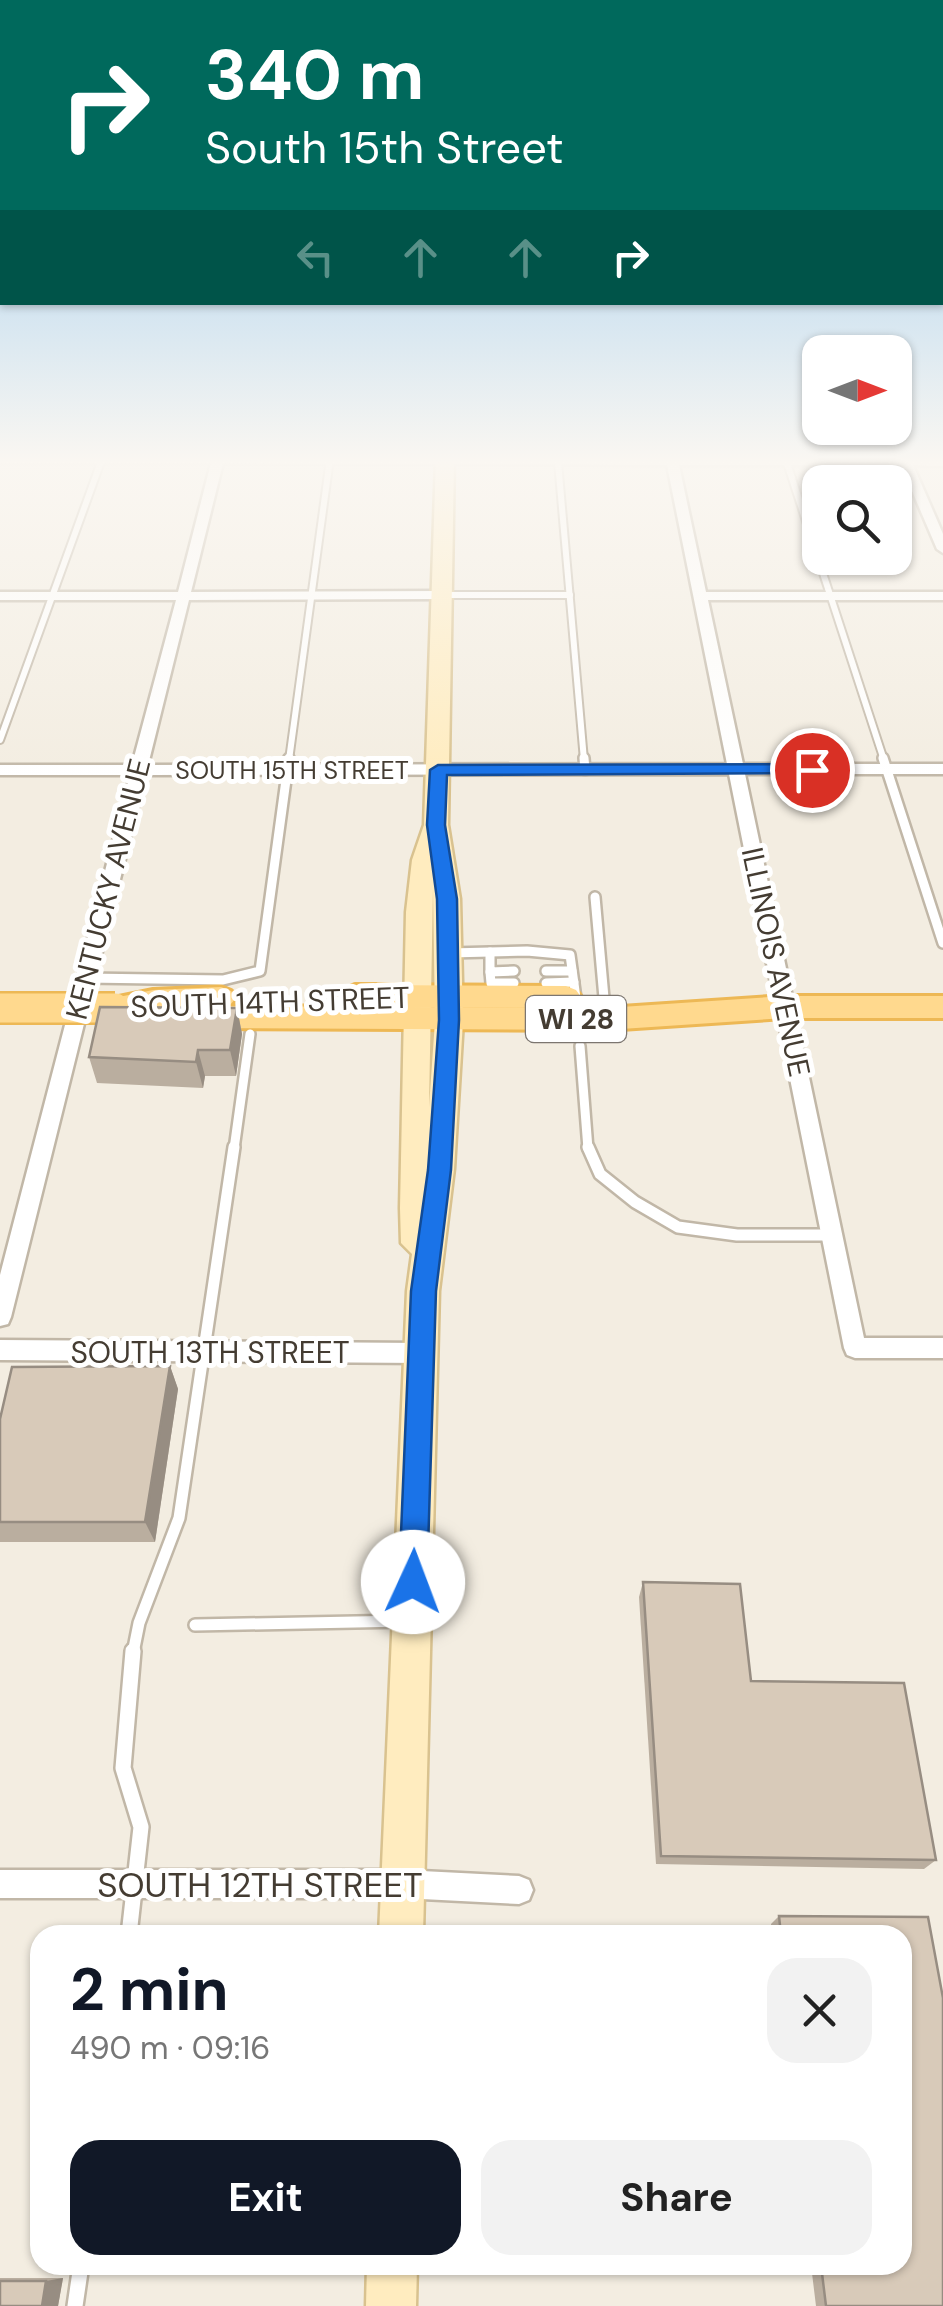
<!DOCTYPE html>
<html lang="en">
<head>
<meta charset="utf-8">
<style>
	body { margin:0; font-family:"DM Sans",sans-serif; background:#f2f2f2; color:#222; height:100vh; display:flex; flex-direction:column; font-size:38px; white-space:nowrap }
	* { box-sizing:border-box; margin:0 }
	p { font-size:32px; color:#767676 }
	.icon { flex:none; width:55px; height:55px; fill:none; stroke:currentColor; stroke-width:2; stroke-linecap:round; stroke-linejoin:round }
	.map { position:relative; flex:1; overflow:hidden }
	.drawer { position:absolute; left:30px; top:1925px; width:882px; height:350px; display:flex; flex-direction:column; background:#fff; border-radius:30px; box-shadow:0 2px 8px #0004 }
	.drawer>* { flex:none }
	.guide { position:absolute; left:0px; top:0px; width:945px; height:305px; box-shadow:0 2px 8px #0004; background:#00695c; color:#fff; overflow:hidden }
	.needle { width:65px; rotate:90deg }
	.tools { position:absolute; left:802px; top:335px; display:grid; gap:20px }
	.tools a { display:grid; place-items:center; width:110px; height:110px; border-radius:20px; background:#fff; box-shadow:0 2px 8px #0004; font-size:50px }
	.pin { position:absolute; display:grid; place-items:center; width:85px; height:85px; color:#fff; margin:-42px; border:5px solid #fff; border-radius:50%; box-shadow:0 2px 10px #0007 }
	.me { position:absolute; width:110px; margin:-55px; rotate:2deg; stroke-linejoin:round; filter:drop-shadow(0 0 8px #0008) }
	.turn { display:flex; align-items:center; gap:35px; height:210px; padding:0 40px; font-size:45px }
	.turn .icon { width:130px; height:130px; stroke-width:2.5 }
	.turn b { display:block; font-size:70px; line-height:85px }
	.lanes { display:flex; align-items:center; height:95px; padding:0 40px; background:#0003; justify-content:center; gap:50px; direction:ltr }
	.lanes .off { opacity:.35 }
	.round { display:grid; place-items:center; flex:none; width:105px; height:105px; border-radius:30px; background:#f2f2f2 }
	.headline { display:flex; align-items:center; justify-content:space-between; height:170px; padding:0 40px }
	h1 { font-size:60px; font-weight:700; line-height:75px; color:#111827 }
	.action { display:flex; gap:20px; margin-top:auto; padding:20px 40px }
	.action a { flex:1; height:115px; border-radius:30px; background:#111827; color:#fff; font-size:40px; font-weight:700; line-height:115px; text-align:center }
	.action a+a { background:#f2f2f2; color:#222 }
	.map>svg:first-child { display:block }
	.lines { fill:none; stroke-linecap:round; stroke-linejoin:round }
	.service-far3-casing { stroke:#c1b7a7; stroke-width:10 }
	.service-far2-casing { stroke:#c1b7a7; stroke-width:14 }
	.service-far1-casing { stroke:#c1b7a7; stroke-width:16 }
	.service-casing { stroke:#c1b7a7; stroke-width:20 }
	.minor-casing { stroke:#c1b7a7; stroke-width:5 }
	.secondary-casing { stroke:#d9c28f; stroke-width:5 }
	.primary-casing { stroke:#edb855; stroke-width:6 }
	.service-far3 { stroke:#fff; stroke-width:6 }
	.service-far2 { stroke:#fff; stroke-width:9 }
	.service-far1 { stroke:#fff; stroke-width:11 }
	.service { stroke:#fff; stroke-width:15 }
	.minor { fill:#fff; fill-rule:evenodd }
	.secondary { fill:#ffecbf; fill-rule:evenodd }
	.primary { fill:#ffd98e; fill-rule:evenodd }
	.primary-bridge-casing { stroke:#edb855; stroke-width:34; stroke-linecap:butt }
	.primary-bridge { stroke:#ffd98e; stroke-width:29 }
	.wall { fill:#baae9f }
	.shaded-wall { fill:#978d82 }
	.building { fill:#d8cab9; stroke:#978d82; stroke-width:2.5 }
	.route { fill:#1a73e8; stroke:#114b97; stroke-width:2.5 }
	.labels { text-anchor:middle; dominant-baseline:central; stroke-width:10; stroke-linejoin:round; paint-order:stroke }
	.far-street-label { font-size:25px; fill:#443c32; stroke:#fff }
	.shield { fill:#fff; stroke:#7c7670; stroke-width:2.5 }
	.shield-label { font-size:28px; font-weight:bold; fill:#443c32 }
	.street-label { font-size:30px; fill:#443c32; stroke:#fff }
	.near-street-label { font-size:35px; fill:#443c32; stroke:#fff }
</style>
</head>
<body>
<div class="map">
<svg width="943" height="2306" viewBox="0 0 943 2306">
	<rect width="100%" height="100%" fill="#f3ede1"/>
	<g class="lines">
		<g class="service-far3-casing">
			<g id="service-far3">
				<polyline points="558,462 584,760"/>
				<polyline points="787,463 884,760"/>
				<polyline points="442,595 570,595"/>
				<polyline points="0,740 102,459"/>
				<polyline points="289,760 330,459"/>
			</g>
		</g>
		<g class="service-far2-casing">
			<g id="service-far2">
				<polyline points="584,758 585,770"/>
				<polyline points="883,758 943,943"/>
				<polyline points="595,897 604,998"/>
				<polyline points="490,952 490,972 514,971"/>
				<polyline points="450,953 527,951 570,955 576,998"/>
				<polyline points="546,971 572,971"/>
				<polyline points="490,972 491,983 514,983"/>
				<polyline points="86,978 223,980 260,971 289,758"/>
				<polyline points="546,983 574,982"/>
				<polyline points="580,1046 588,1149"/>
				<polyline points="234,1149 250,1034"/>
			</g>
		</g>
		<g class="service-far1-casing">
			<g id="service-far1">
				<polyline points="588,1147 600,1174 635,1202 678,1227 737,1235 831,1235"/>
				<polyline points="195,1625 406,1621"/>
				<polyline points="133,1653 139,1623 179,1518 234,1147"/>
			</g>
		</g>
		<g class="service-casing">
			<g id="service">
				<polyline points="129,1935 141,1827 123,1768 133,1651"/>
				<polyline points="75,2306 81,2265"/>
			</g>
		</g>
		<g class="minor-casing">
			<g id="minor">
				<path d="M 0,459 L 943,459 L 943,466 L 913,465 L 943,534 L 943,553 L 937,549 L 901,465 L 679,465 L 706,592 L 943,592 L 943,600 L 708,600 L 743,764 L 943,764 L 943,774 L 745,774 L 864,1338 L 943,1338 L 943,1358 L 855,1358 L 847,1355 L 844,1348 L 729,774 L 146,775 L 11,1317 L 8,1324 L 0,1326 L 0,1275 L 130,775 L 0,775 L 0,765 L 132,765 L 176,600 L 0,600 L 0,592 L 178,592 L 211,463 L 0,463 ZM 223,463 L 667,465 L 727,764 L 148,765 L 189,600 L 442,599 L 449,595 L 442,591 L 191,592 Z"/>
				<polygon points="0,1340 421,1343 429,1346 432,1353 429,1360 421,1363 0,1360"/>
				<polygon points="0,1870 402,1870 519,1876 529,1880 533,1890 529,1900 519,1904 402,1898 0,1898"/>
			</g>
		</g>
		<g class="secondary-casing">
			<g id="secondary">
				<path d="M 436,459 L 454,459 L 448,825 L 460,899 L 463,1021 L 454,1169 L 439,1291 L 423,1935 L 379,1935 L 407,1291 L 412,1254 L 401,1243 L 400,1208 L 406,912 L 412,860 L 424,825 ZM 433,889 L 435,1021 L 429,1107 Z"/>
				<polygon points="367,2265 417,2265 416,2306 366,2306"/>
			</g>
		</g>
		<g class="primary-casing">
			<g id="primary">
				<polygon points="355,985 566,986 576,990 581,997 576,1004 566,1008 355,1007 345,1003 340,996 345,989"/>
				<polygon points="221,987 231,991 236,998 229,1006 606,1008 785,996 943,996 943,1018 785,1018 606,1030 193,1028 182,1025 178,1017 182,1010 115,1019 104,1016 100,1008 104,1000 153,990"/>
			</g>
		</g>
		<use href="#service-far3" class="service-far3"/>
		<use href="#service-far2" class="service-far2"/>
		<use href="#service-far1" class="service-far1"/>
		<use href="#service" class="service"/>
		<use href="#minor" class="minor"/>
		<use href="#secondary" class="secondary"/>
		<use href="#primary" class="primary"/>
		<g class="primary-bridge-casing">
			<polyline id="primary-bridge" points="0,1008 115,1008"/>
		</g>
		<use href="#primary-bridge" class="primary-bridge"/>
	</g>
	<g class="wall">
		<polygon points="237,1008 242,1034 236,1076 205,1076 203,1088 97,1083 89,1057"/>
		<polygon points="170,1366 178,1389 155,1542 0,1542 0,1419"/>
		<polygon points="643,1582 751,1681 936,1860 924,1869 656,1864 639,1597"/>
		<polygon points="779,1916 928,1917 943,1998 943,2306 816,2306 811,2265 902,2265 902,1935 772,1935 771,1924"/>
		<polygon points="0,2278 63,2278 58,2306 0,2306"/>
	</g>
	<g class="shaded-wall">
		<polygon points="237,1008 242,1034 236,1076 230,1050"/>
		<polygon points="198,1050 205,1076 203,1088 196,1062"/>
		<polygon points="170,1366 178,1389 155,1542 145,1522"/>
		<polygon points="63,2278 58,2306 42,2306 46,2281"/>
	</g>
	<g class="building">
		<polygon points="100,1007 237,1008 230,1050 198,1050 196,1062 89,1057"/>
		<polygon points="170,1366 145,1522 0,1522 0,1419 12,1367"/>
		<polygon points="643,1582 740,1584 751,1681 904,1683 936,1860 661,1856"/>
		<polygon points="779,1916 928,1917 943,1998 943,2306 826,2306 821,2265 902,2265 902,1935 781,1935"/>
		<polygon points="0,2281 46,2281 42,2306 0,2306"/>
	</g>
	<linearGradient id="sky" x2="0" y2="1"><stop stop-color="#87c1ee"/><stop offset="0.59" stop-color="#faf7f2"/><stop offset="1" stop-color="#faf7f2" stop-opacity="0"/></linearGradient>
	<rect width="943" height="782" fill="url(#sky)"/>
	<polygon class="route" points="812,764 819,766 819,773 447,775 445,825 457,899 459,1020 451,1170 436,1291 427,1582 423,1592 413,1596 403,1592 399,1582 411,1291 428,1170 439,1020 437,899 427,825 430,770 438,765"/>
	<g class="labels">
		<g class="far-street-label">
			<text x="292" y="770">SOUTH 15TH STREET</text>
		</g>
		<rect class="shield" x="526" y="996" width="100" height="46" rx="8"/>
		<g class="shield-label">
			<text x="576" y="1019">WI 28</text>
		</g>
		<g class="street-label">
			<text transform="translate(108 889) rotate(-76)">KENTUCKY AVENUE</text>
			<text transform="translate(776 962) rotate(78)">ILLINOIS AVENUE</text>
			<text transform="translate(270 1002) rotate(-2)">SOUTH 14TH STREET</text>
			<text x="210" y="1352">SOUTH 13TH STREET</text>
		</g>
		<g class="near-street-label">
			<text x="260" y="1885">SOUTH 12TH STREET</text>
		</g>
	</g>
</svg>
<div class="tools">
<a><svg class="needle" viewBox="-14 -14 28 28"><path d="M0-13l5 13h-10z" fill="#e53935"/><path d="M0 13l5-13h-10z" fill="#767676"/></svg></a>
<a><svg class="icon" aria-label="search" viewBox="0 0 24 24"><circle cx="10" cy="10" r="6"/><path d="M15 15l6 6"/></svg></a>
</div>
<div class="pin" style="left:812px;top:770px;background:#d93025"><svg class="icon" aria-label="arrive" viewBox="0 0 24 24"><path d="M6 21V4h12l-3 4 3 4H6"/></svg></div>
<svg class="me" style="left:413px;top:1582px" viewBox="-20 -20 40 40"><circle r="19" fill="#fff"/><path d="M0-13L10 11 0 6-10 11z" fill="#1a73e8"/></svg>
<div class="guide">
<div class="turn"><svg class="icon" aria-label="right" viewBox="0 0 24 24"><path d="M7 20v-9h11M14 6l5 5-5 5"/></svg><div><b>340 m</b>South 15th Street</div></div>
<div class="lanes"><svg class="icon off" aria-label="left" viewBox="0 0 24 24"><path d="M17 20v-9H6M10 6l-5 5 5 5"/></svg><svg class="icon off" aria-label="ahead" viewBox="0 0 24 24"><path d="M12 20V5M6 11l6-6 6 6"/></svg><svg class="icon off" aria-label="ahead" viewBox="0 0 24 24"><path d="M12 20V5M6 11l6-6 6 6"/></svg><svg class="icon" aria-label="right" viewBox="0 0 24 24"><path d="M7 20v-9h11M14 6l5 5-5 5"/></svg></div>
</div>
<section class="drawer">
<div class="headline"><div><h1>2 min</h1><p>490 m · 09:16</p></div><a class="round"><svg class="icon" aria-label="close" viewBox="0 0 24 24"><path d="M6 6l12 12M18 6L6 18"/></svg></a></div>
<div class="action"><a>Exit</a><a>Share</a></div>
</section>
</div>
</body>
</html>
